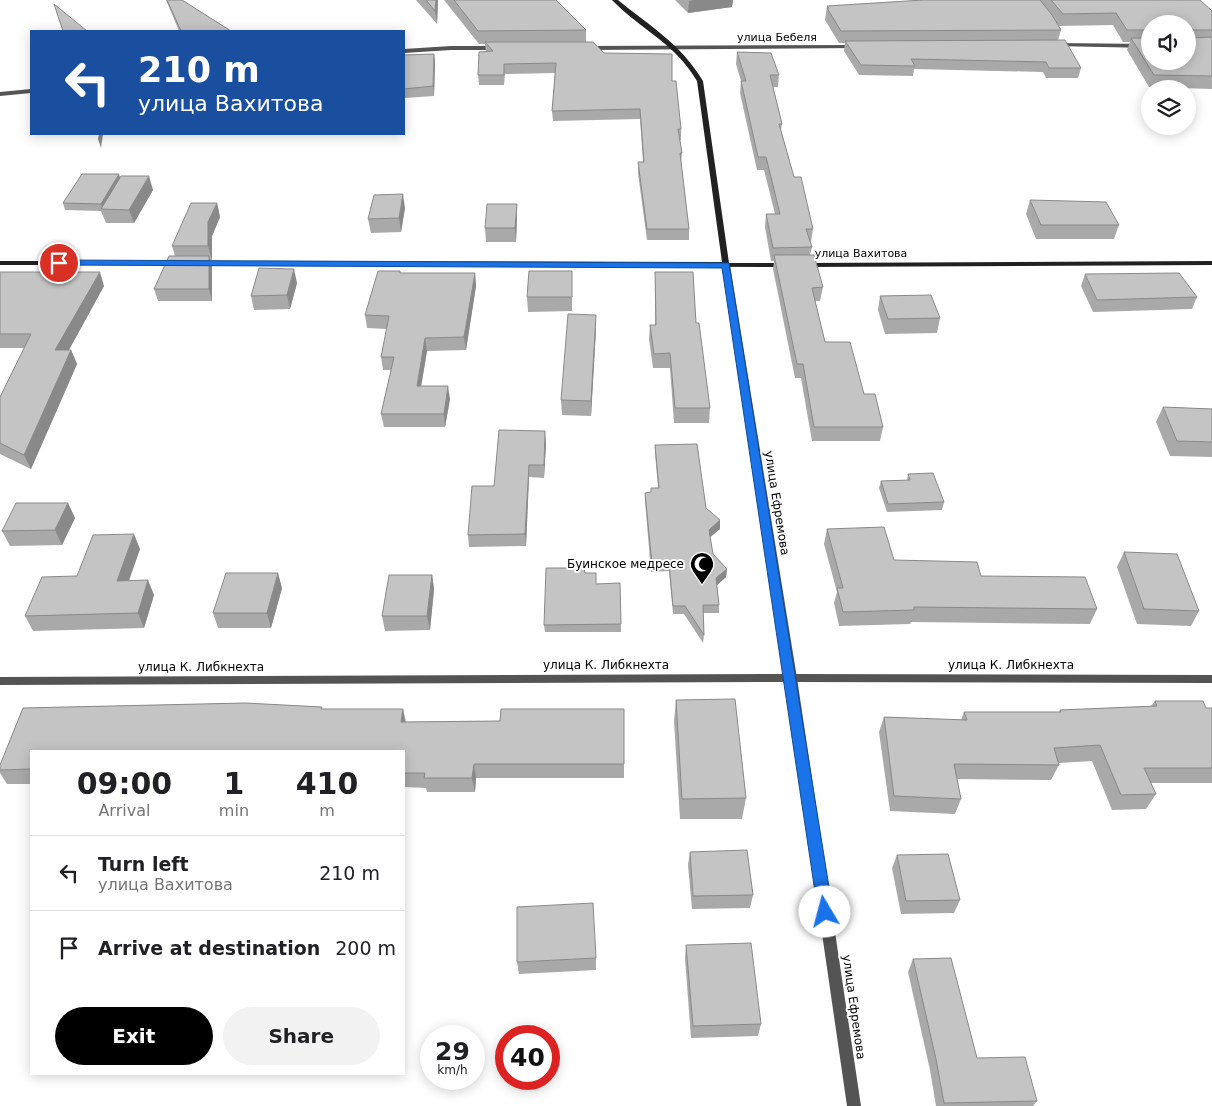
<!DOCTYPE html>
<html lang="en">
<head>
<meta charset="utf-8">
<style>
	body { margin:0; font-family:"DejaVu Sans",sans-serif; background:#f2f2f2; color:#202124; height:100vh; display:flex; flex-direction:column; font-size:19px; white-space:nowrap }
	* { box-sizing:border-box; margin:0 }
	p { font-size:16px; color:#757577 }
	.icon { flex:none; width:28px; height:28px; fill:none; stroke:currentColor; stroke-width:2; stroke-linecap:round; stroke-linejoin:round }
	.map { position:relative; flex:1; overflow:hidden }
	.side { position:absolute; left:30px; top:750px; width:375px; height:325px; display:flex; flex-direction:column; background:#fff; border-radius:0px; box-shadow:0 2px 12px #0003 }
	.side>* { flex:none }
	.guide { position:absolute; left:30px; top:30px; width:375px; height:105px; border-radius:0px; box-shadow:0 2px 12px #0003; background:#1a4fa0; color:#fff; overflow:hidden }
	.tools { position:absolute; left:1141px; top:15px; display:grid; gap:10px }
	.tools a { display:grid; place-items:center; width:55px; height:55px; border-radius:50%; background:#fff; box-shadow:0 2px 12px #0003; font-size:25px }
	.speed { position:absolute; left:420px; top:1025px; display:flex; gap:10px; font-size:25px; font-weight:700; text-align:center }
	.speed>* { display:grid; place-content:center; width:65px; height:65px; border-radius:50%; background:#fff; box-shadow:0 2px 12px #0003; line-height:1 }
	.speed small { font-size:12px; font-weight:400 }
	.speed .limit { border:8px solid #d22; background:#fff; color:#111 }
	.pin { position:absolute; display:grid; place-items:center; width:42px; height:42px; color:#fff; margin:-21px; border:2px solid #fff; border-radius:50%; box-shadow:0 1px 5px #0007 }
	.me { position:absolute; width:55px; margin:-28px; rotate:352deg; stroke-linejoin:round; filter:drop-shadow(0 0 4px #0008) }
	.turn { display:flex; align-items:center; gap:18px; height:105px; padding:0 25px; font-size:22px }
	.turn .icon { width:65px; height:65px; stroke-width:2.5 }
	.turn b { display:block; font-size:35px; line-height:42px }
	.eta { display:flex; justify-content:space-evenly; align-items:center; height:85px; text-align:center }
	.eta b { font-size:30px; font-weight:800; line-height:35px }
	.button { display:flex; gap:10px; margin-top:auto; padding:10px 25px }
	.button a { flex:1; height:58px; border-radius:30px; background:#000; color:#fff; font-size:20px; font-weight:800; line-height:58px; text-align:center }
	.button a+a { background:#f2f2f2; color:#202124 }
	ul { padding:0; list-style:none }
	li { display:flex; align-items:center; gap:15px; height:75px; padding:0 25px; border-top:1px solid #e0e0e0 }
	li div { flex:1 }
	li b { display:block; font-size:19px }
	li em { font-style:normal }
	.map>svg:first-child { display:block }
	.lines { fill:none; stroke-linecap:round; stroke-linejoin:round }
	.minor { fill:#545454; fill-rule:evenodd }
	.tertiary { fill:#545454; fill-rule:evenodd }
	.secondary { fill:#212121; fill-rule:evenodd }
	.wall { fill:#a9a9a9; fill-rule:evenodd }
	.shaded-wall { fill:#898989 }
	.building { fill:#c4c4c4; stroke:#898989 }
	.route { fill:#1a73e8; stroke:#114b97 }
	.labels { text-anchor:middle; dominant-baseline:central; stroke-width:4; stroke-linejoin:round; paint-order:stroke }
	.far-street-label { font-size:11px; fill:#000; stroke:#fff }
	.street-label { font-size:12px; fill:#000; stroke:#fff }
	.poi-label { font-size:12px; fill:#000; stroke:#fff; text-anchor:end }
</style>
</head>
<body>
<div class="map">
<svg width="1212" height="1106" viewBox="0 0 1212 1106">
	<rect width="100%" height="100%" fill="#fff"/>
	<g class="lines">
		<g class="minor">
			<polygon points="1056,43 1150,44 1150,48 1054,46 1054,44"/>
			<polygon points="857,45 860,47 859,48 586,50 583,48 586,46"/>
			<polygon points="451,46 499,46 502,48 499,50 451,50 404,53 404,49"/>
			<polygon points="31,89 31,93 0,96 0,92"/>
			<polygon points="791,674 1212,675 1212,683 791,682 0,685 0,677"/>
		</g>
		<polygon class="tertiary" points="723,263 726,263 730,265 797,678 861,1106 847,1106 785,678 722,265"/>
		<g class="secondary">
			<path d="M 612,0 L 618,0 C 651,27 680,43 703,81 L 729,263 L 786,263 L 790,265 L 789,267 L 198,265 L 194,263 L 198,261 L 722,262 L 697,81 C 673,41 642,31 612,0 Z"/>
			<polygon points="0,261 179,261 183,263 179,265 0,265"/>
			<polygon points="1212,261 1212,265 803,267 799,265 803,263"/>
		</g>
	</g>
	<g class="wall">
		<polygon points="166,0 182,0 231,31 179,31"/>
		<polygon points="416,0 438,0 437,24"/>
		<polygon points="444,0 556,0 586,30 586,42 604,53 672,81 681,129 681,140 680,140 682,153 681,162 689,229 689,240 647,240 638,173 638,162 643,162 640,119 553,121 552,111 555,73 505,74 504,85 479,85 478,75 486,52 485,44 479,44"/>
		<polygon points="675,0 733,0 732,7 688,13"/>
		<path d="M 923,0 L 1200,0 L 1212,11 L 1212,89 L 1149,87 L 1127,50 L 1130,42 L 1123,42 L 1113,25 L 1059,26 L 1057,23 L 1061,30 L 1058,40 L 1081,68 L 1078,78 L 1046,78 L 1043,72 L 914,69 L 913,76 L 859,75 L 844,51 L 845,43 L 839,43 L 825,20 L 827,6 ZM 1150,24 L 1188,61 L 1150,61 Z"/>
		<polygon points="737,52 779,75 778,87 773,87 782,124 781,130 794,177 813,229 811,242 810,242 812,247 810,255 823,287 820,301 815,301 825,342 864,394 883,427 880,441 812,441 801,378 795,378 773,269 774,261 771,261 765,227 766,214 775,214 764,170 757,170 740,93 741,81 736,64"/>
		<polygon points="434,54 435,63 434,96 404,98 404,55"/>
		<polygon points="120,178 153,190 134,223 106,223 101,211 65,210 63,203"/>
		<polygon points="1030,200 1119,225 1114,239 1036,239 1026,214"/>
		<polygon points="217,203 220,217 212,236 212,260 210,260 212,267 212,301 158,301 154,289 175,256 172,246"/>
		<polygon points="517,204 517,218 516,242 486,242 485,228"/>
		<polygon points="405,208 401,232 371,233 368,219"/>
		<polygon points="572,271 572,311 528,312 527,297"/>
		<polygon points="0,272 104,286 69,350 71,350 77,364 31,469 0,454 0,397 24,348 0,348"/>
		<polygon points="655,272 696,323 710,408 709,423 674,423 670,368 653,368 649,339 650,325 655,325"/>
		<polygon points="400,273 475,273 476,286 466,350 427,351 421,386 450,399 445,427 384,427 381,414 391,370 383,370 381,357 387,329 367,328 365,315"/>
		<polygon points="1085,274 1197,297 1192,309 1093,312 1081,286"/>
		<polygon points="297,283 290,309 254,310 251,296"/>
		<polygon points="880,296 940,318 937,333 885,334 878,310"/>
		<polygon points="596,329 591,416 562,415 561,400"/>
		<polygon points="1163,407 1212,409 1212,457 1170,456 1156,422"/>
		<polygon points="546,443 544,478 529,477 526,546 469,547 468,535 494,486"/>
		<polygon points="655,445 706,508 720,520 720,529 710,537 713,554 727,569 726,577 717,585 719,605 719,613 703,613 704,635 703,643 684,614 673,614 669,571 651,572 645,501 645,493 651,492 651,488 658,488 655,453"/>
		<polygon points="908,474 944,502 942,510 887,512 879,488 881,481 907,480"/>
		<polygon points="68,503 75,518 62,545 10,546 2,531"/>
		<polygon points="827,529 894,560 981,576 1097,609 1090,624 911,622 910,624 839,626 834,603 837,592 824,544"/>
		<polygon points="140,549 129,581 154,595 144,628 33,631 25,616 77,576"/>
		<polygon points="1124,552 1199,611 1191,626 1137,624 1117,567"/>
		<polygon points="585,573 596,584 620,583 621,632 545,632 544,625"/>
		<polygon points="432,575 434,589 430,630 385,631 382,616"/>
		<polygon points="282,588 271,628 218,628 213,613"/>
		<polygon points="676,700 746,798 742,819 680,819 674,721"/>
		<polygon points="1155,701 1206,708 1212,708 1212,783 1151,783 1156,794 1146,809 1112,810 1092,761 1059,763 1059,765 1051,780 957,779 961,799 955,814 890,811 879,732 884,717 961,720 964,712 1059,712 1060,710 1151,706"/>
		<polygon points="245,703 322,707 322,709 403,709 405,722 500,721 501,709 624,709 624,778 476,778 475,792 427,792 426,788 404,787 404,751 31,751 31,784 7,784 0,773 0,765 23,708"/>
		<polygon points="690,852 753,895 750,908 692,909 688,865"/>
		<polygon points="897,855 960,900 954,913 901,914 892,868"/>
		<polygon points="686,945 761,1024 758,1036 691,1038 685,958"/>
		<polygon points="596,958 596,970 519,974 517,962"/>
		<polygon points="913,959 977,1058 1037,1101 1033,1106 936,1106 930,1070 908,972"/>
	</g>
	<g class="shaded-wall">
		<polygon points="436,0 438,0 437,24 435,11"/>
		<polygon points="694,0 733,0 732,7 688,13 689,1"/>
		<polygon points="434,54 435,63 434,96 433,86"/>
		<polygon points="99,134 103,134 101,148 98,139"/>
		<polygon points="119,174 121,181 102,209 101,204"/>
		<polygon points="149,176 153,190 134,223 129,210"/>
		<polygon points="403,194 405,208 401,232 399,218"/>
		<polygon points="217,203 220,217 212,236 212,260 208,246 208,222"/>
		<polygon points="517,204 517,218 516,242 515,228"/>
		<polygon points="209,256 212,267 212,301 209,289"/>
		<polygon points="294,269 297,283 290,309 287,295"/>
		<polygon points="100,272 104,286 61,364 55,350"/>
		<polygon points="475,273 476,286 466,350 464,337"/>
		<polygon points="596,315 596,329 591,416 591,401"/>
		<polygon points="425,338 427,351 419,399 417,386"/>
		<polygon points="71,350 77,364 31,469 24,455"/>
		<polygon points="448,386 450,399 445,427 444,414"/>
		<polygon points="545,431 546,443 544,478 544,465"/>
		<polygon points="529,465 529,477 526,546 525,534"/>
		<polygon points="68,503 75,518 62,545 55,530"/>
		<polygon points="720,520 720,529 709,538 709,530"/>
		<polygon points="134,534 140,549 123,596 117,581"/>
		<polygon points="727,569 726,577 715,587 716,578"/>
		<polygon points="278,573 282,588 271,628 267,613"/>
		<polygon points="432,575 434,589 430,630 427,616"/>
		<polygon points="148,580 154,595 144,628 138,613"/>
		<polygon points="403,709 406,723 401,722"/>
		<polygon points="474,764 476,778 475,792 472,778"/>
	</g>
	<g class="building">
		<polygon points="167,0 182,0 231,31 181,31"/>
		<polygon points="426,0 436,0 435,11"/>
		<polygon points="454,0 556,0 586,30 478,31"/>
		<polygon points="923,0 1040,0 1052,15 1061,30 841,31 827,8 829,8 827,6"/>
		<polygon points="1051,0 1200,0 1212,11 1212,30 1192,30 1190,32 1192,38 1212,37 1212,76 1154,75 1131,38 1150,38 1150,61 1188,61 1188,24 1150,24 1150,30 1127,30 1116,13 1063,14"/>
		<polygon points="54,4 87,31 63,31"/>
		<polygon points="1065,40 1081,68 1049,68 1046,62 911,59 915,66 861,65 845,41"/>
		<polygon points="485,42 593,42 604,53 672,54 672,81 676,81 681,129 678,129 682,153 680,153 689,229 647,229 638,162 644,162 640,109 552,111 556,63 504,64 504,75 478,75 479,52 493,51"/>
		<polygon points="737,52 771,53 779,75 770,75 782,124 779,124 794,177 801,177 813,229 806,229 812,247 773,248 766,214 780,214 766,157 758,157 741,81 746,81"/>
		<polygon points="434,54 433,86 404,89 404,55"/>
		<polygon points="82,174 119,174 101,204 63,203"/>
		<polygon points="121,176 149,176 129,210 101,209"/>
		<polygon points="403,194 399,218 368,219 374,195"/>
		<polygon points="1030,200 1106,202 1119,225 1041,225"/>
		<polygon points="191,203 217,203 208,222 208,246 172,246"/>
		<polygon points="487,204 517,204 515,228 485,228"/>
		<polygon points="774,255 814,255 823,287 812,288 825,342 850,342 864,394 875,394 883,427 814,427 803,364 797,364"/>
		<polygon points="169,256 209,256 209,289 154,289"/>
		<polygon points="259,268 294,269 287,295 251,296"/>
		<polygon points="378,271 400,271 400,273 475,273 464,337 425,338 417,386 448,386 444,414 381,414 394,357 381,357 389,316 365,315"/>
		<polygon points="529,271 572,271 572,297 527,297"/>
		<polygon points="0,272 100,272 55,350 71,350 24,455 0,443 0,397 31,334 0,334"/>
		<polygon points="655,272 693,272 696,323 699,323 710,408 675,408 670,353 654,354 650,325 656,325"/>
		<polygon points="1179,273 1197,297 1097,300 1085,274"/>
		<polygon points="931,295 940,318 888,319 880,296"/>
		<polygon points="568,314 596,315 591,401 561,400"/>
		<polygon points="1163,407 1212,409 1212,442 1177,441"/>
		<polygon points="499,430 545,431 544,465 529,465 525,534 468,535 472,486 494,486"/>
		<polygon points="697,444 706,508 720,520 709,530 713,554 727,569 716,578 719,605 703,605 704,635 685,606 673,606 669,563 652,564 645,493 651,492 651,488 659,488 655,445"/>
		<polygon points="933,473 944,502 888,504 881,481 910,480 908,474"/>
		<polygon points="16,503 68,503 55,530 2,531"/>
		<polygon points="884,527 894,560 977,562 981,576 1085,577 1097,609 914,607 914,610 843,612 837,588 843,588 827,529"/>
		<polygon points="134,534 117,581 148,580 138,613 25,616 42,577 77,576 93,535"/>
		<polygon points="1124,552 1177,554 1199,611 1144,609"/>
		<polygon points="546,568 584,568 585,573 596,573 596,584 620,583 621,624 544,625"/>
		<polygon points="226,573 278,573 267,613 213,613"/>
		<polygon points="389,575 432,575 427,616 382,616"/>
		<polygon points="735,699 746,798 682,799 676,700"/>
		<polygon points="1155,701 1203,701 1206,708 1212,708 1212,768 1144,768 1156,794 1121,795 1100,745 1054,748 1059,765 954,764 961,799 894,796 884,717 967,720 964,712 1061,712 1060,710 1157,706"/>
		<polygon points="245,703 322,707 321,709 403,709 401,722 500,721 501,709 624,709 624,764 474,764 472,778 424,778 425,773 404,773 404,751 31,751 31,769 0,770 0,765 23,708"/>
		<polygon points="747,850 753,895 693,896 690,852"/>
		<polygon points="948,854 960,900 906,901 897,855"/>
		<polygon points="593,903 596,958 517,962 517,907"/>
		<polygon points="751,943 761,1024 693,1026 686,945"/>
		<polygon points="951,958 977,1058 1025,1057 1037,1101 944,1103 936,1059 913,959"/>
	</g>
	<polygon class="route" points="59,260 729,263 833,912 831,916 825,918 820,916 818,912 722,268 56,265 55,263"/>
	<defs>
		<g id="mosque-pin" transform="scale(1.25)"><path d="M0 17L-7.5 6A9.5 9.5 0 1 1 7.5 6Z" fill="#000" stroke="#fff"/><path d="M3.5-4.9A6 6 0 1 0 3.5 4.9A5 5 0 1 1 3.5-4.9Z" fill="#fff"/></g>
	</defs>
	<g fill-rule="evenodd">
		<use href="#mosque-pin" x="702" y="564"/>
	</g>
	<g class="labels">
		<g class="far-street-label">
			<text x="777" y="37">улица Бебеля</text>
			<text x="861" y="253">улица Вахитова</text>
		</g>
		<g class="street-label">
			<text transform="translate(777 503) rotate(81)">улица Ефремова</text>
			<text x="606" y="665">улица К. Либкнехта</text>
			<text x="1011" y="665">улица К. Либкнехта</text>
			<text x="201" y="667">улица К. Либкнехта</text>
			<text transform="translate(854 1007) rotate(82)">улица Ефремова</text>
		</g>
		<g class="poi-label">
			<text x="684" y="564">Буинское медресе</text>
		</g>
	</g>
</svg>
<div class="tools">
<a><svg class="icon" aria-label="sound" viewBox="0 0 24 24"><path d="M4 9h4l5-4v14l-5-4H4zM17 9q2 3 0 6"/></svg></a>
<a><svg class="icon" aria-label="layers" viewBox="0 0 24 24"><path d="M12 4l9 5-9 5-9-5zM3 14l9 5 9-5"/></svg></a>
</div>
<div class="speed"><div>29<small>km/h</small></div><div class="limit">40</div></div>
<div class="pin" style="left:59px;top:263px;background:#d93025"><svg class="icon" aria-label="arrive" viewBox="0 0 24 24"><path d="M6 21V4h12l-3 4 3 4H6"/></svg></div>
<svg class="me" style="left:825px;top:912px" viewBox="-20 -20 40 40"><circle r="19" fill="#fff"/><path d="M0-13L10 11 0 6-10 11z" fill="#1a73e8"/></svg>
<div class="guide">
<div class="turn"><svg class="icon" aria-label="left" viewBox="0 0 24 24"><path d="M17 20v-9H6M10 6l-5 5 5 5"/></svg><div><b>210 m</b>улица Вахитова</div></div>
</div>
<section class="side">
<div class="eta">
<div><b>09:00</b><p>Arrival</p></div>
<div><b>1</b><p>min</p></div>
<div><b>410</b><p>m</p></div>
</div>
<ul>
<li><svg class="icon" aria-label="left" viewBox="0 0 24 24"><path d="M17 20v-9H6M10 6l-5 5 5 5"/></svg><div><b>Turn left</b><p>улица Вахитова</p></div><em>210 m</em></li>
<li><svg class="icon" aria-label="arrive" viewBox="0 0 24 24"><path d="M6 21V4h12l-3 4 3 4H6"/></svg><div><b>Arrive at destination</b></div><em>200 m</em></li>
</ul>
<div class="button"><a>Exit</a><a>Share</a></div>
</section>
</div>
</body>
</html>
